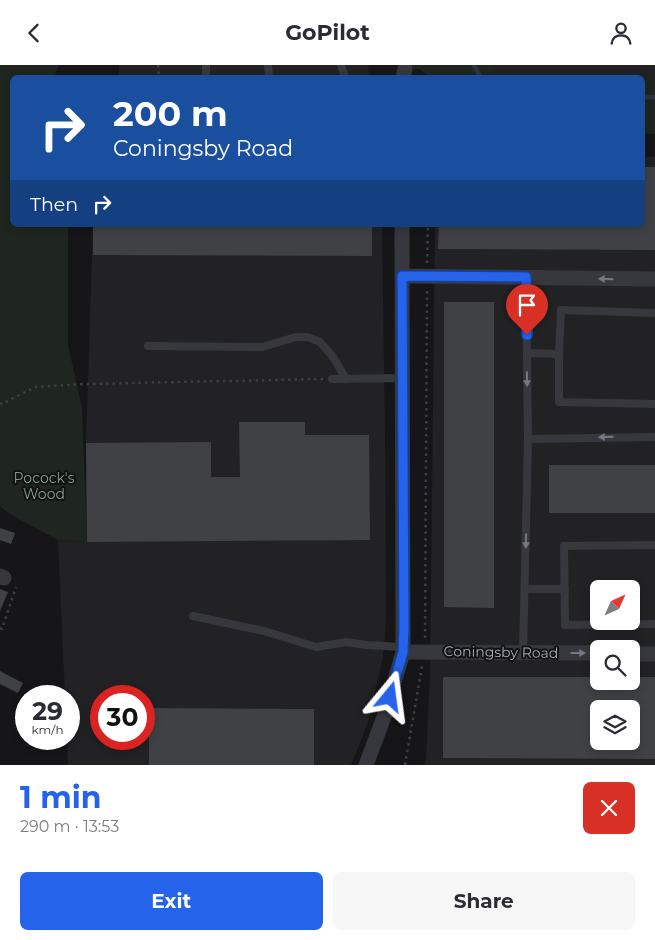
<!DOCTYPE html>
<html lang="en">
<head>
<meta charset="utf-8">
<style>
	body { margin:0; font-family:Montserrat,sans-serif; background:#f7f7f7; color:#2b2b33; height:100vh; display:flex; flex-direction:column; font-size:19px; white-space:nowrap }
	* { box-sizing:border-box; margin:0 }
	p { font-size:16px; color:#7c7c81 }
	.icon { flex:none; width:28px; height:28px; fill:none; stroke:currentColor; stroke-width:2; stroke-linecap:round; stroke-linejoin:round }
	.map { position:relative; height:700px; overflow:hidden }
	.details { display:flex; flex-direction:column; background:#fff; flex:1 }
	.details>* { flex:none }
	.banner { position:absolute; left:10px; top:10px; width:635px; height:152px; border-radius:8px; box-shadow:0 2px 8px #0003; background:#1a4fa0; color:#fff; overflow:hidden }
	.needle { width:32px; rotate:45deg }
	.tools { position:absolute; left:590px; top:515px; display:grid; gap:10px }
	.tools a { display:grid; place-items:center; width:50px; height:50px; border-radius:8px; background:#fff; box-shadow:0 2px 8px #0003; font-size:25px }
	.speed { position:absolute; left:15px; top:620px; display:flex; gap:10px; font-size:25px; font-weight:700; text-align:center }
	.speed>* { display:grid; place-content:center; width:65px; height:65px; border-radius:50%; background:#fff; box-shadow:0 2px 8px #0003; line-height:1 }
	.speed small { font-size:12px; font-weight:400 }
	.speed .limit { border:8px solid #d22; background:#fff; color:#111 }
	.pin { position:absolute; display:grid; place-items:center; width:42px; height:42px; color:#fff; margin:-51px -21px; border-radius:50% 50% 50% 0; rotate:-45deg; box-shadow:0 0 5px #0007 }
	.pin .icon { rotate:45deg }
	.me { position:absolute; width:55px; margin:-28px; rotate:16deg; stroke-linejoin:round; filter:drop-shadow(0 0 4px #0008) }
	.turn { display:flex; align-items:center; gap:18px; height:105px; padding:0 20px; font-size:22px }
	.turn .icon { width:65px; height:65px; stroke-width:2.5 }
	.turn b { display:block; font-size:35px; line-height:42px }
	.then { display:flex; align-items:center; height:48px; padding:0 20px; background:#0003; gap:10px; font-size:19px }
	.round { display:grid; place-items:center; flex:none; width:52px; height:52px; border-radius:8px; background:#f7f7f7 }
	.head { display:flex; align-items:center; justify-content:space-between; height:85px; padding:0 20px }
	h1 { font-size:30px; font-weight:700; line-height:38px; color:#2563eb }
	.button { display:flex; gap:10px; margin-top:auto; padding:10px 20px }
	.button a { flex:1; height:58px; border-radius:8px; background:#2563eb; color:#fff; font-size:20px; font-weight:700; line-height:58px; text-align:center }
	.button a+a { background:#f7f7f7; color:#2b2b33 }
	header { display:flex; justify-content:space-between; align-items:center; height:65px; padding:0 20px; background:#fff; font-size:22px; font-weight:700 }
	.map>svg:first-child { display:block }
	.built { fill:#222225; fill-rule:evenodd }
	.green { fill:#1e261f }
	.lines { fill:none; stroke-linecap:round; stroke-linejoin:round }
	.stream { stroke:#2c353c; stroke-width:4.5 }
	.building { fill:#404145; fill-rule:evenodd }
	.path { stroke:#3d3f44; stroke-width:2.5; stroke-dasharray:2.5 4; stroke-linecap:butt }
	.lane { stroke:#37383d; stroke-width:8 }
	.street { stroke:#37383d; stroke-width:15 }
	.oneway { fill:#757881 }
	.route-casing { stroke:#184099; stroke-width:12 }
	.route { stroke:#2563eb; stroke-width:9 }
	.labels { text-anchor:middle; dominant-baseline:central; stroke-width:4; stroke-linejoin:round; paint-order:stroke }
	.park-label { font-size:14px; fill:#7fa381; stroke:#111113 }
	.street-label { font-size:14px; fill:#a8adb8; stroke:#111113 }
</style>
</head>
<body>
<header><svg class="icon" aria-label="back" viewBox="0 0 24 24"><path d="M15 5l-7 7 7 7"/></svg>GoPilot<svg class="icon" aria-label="person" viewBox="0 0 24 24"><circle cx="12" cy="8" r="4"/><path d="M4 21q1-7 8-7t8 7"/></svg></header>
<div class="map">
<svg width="655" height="700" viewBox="0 0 655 700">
	<rect width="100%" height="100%" fill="#161618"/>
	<g class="built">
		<polygon points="119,0 368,0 369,12 119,12"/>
		<polygon points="493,0 655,0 655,15 643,15 642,12 498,12"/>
		<path d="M 643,92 L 655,92 L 655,700 L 424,700 L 426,694 L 430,609 L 435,160 L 642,160 ZM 599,524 L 631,524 L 631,556 L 599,556 ZM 599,584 L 631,584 L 631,616 L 599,616 ZM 599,644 L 631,644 L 631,676 L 599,676 Z"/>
		<path d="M 93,160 L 382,160 L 385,371 L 386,552 L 383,592 L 367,660 L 351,700 L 68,700 L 67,674 L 69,674 L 69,631 L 65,631 L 58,475 L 87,477 L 86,378 ZM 101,631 L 144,631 L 144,674 L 101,674 Z"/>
	</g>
	<g class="green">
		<polygon points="0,0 59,0 55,10 59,12 12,12 12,160 68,160 68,280 82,343 87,477 58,475 8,448 0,441"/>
		<polygon points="402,0 493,0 498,12 430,12 419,4 405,4"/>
		<polygon points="643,15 655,15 655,69 643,68"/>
	</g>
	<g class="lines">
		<g class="stream">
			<polyline points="474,0 480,12"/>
			<polyline points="642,32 655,32"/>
		</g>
	</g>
	<g class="building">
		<polygon points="642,102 655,102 655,185 438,184 439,160 642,160"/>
		<polygon points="93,160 372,160 372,191 93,190"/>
		<polygon points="444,237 494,237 494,543 444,542"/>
		<polygon points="239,357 305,357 305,370 369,370 370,475 87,477 86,378 211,377 211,412 240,412"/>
		<rect x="549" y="400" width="106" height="48"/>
		<polygon points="0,463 15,468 11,479 0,475"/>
		<polygon points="0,524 8,527 0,546"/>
		<polygon points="0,606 23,618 18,628 0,619"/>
		<path d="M 443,612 L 599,612 L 599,616 L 631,616 L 631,612 L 655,612 L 655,694 L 443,693 ZM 599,644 L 631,644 L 631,676 L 599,676 Z"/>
		<polygon points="149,643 314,644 314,700 149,700"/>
	</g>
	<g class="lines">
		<g class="path">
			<polyline points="158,0 159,12"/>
			<polyline points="427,198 428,160"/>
			<polyline points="0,338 2,339 35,322 85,319 323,314"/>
			<polyline points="0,563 2,564 16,522"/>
			<polyline points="425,573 427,224"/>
			<polyline points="405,700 422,601"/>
		</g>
		<g class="lane">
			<polyline points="206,0 206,12"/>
			<polyline points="268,0 269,12"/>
			<polyline points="341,0 345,12"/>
			<polyline points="148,281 262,282 296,272 308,272 320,277 333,292 346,314"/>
			<polyline points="527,288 559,289 559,337 655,339"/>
			<polyline points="559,289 561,245 655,248"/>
			<polyline points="332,314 402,313"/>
			<polyline points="528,374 655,372"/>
			<polyline points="655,480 564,481 565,560 655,559"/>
			<polyline points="525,524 565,524"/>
			<polyline points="193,551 264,566 316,582 346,577 366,580 403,582"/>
			<polyline points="523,588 528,374 526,212"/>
		</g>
		<g class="street">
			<polyline points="403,12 405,4"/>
			<polyline points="402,211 655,214"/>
			<polyline points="0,511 4,513"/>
			<polyline points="403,587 599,588"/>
			<polyline points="631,589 655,589"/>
			<polyline points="366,700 385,649 403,587 402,160"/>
		</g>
	</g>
	<defs><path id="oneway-solid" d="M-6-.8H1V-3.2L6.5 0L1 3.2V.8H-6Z" transform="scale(1.25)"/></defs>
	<g class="oneway">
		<use href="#oneway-solid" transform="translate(606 214) rotate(-179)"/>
		<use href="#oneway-solid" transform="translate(527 314) rotate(89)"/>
		<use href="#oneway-solid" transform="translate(606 372) rotate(178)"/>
		<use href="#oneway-solid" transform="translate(526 476) rotate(91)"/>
		<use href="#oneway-solid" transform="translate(578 588)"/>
	</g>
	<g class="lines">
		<g class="route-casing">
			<polyline id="route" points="390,632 403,587 404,563 402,211 526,212 527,270"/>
		</g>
		<use href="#route" class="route"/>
	</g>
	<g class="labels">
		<g class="park-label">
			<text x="44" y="413">Pocock's<tspan x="44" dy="16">Wood</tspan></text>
		</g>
		<g class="street-label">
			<text transform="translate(501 587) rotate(1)">Coningsby Road</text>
		</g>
	</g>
</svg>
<div class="tools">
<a><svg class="needle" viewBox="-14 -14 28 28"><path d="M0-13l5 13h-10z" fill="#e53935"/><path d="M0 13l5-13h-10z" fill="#7c7c81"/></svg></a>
<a><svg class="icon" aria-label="search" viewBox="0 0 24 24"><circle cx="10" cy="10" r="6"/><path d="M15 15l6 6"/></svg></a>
<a><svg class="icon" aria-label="layers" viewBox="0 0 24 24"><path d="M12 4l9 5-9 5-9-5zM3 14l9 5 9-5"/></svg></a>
</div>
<div class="speed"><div>29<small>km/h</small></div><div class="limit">30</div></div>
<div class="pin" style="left:527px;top:270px;background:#d93025"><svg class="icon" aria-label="arrive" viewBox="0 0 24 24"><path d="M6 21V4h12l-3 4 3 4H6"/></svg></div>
<svg class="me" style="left:390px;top:632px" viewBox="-20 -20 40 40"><path d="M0-17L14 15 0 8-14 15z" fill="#2563eb" stroke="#fff" stroke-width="4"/></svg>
<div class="banner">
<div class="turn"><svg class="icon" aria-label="right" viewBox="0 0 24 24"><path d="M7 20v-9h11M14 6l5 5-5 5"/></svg><div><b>200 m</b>Coningsby Road</div></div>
<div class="then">Then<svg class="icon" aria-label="right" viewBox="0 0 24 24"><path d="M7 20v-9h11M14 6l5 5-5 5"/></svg></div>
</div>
</div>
<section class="details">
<div class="head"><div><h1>1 min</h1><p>290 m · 13:53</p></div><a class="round" style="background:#d93025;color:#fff"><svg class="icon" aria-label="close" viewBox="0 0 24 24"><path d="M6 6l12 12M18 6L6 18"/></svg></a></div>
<div class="button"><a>Exit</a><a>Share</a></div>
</section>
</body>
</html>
